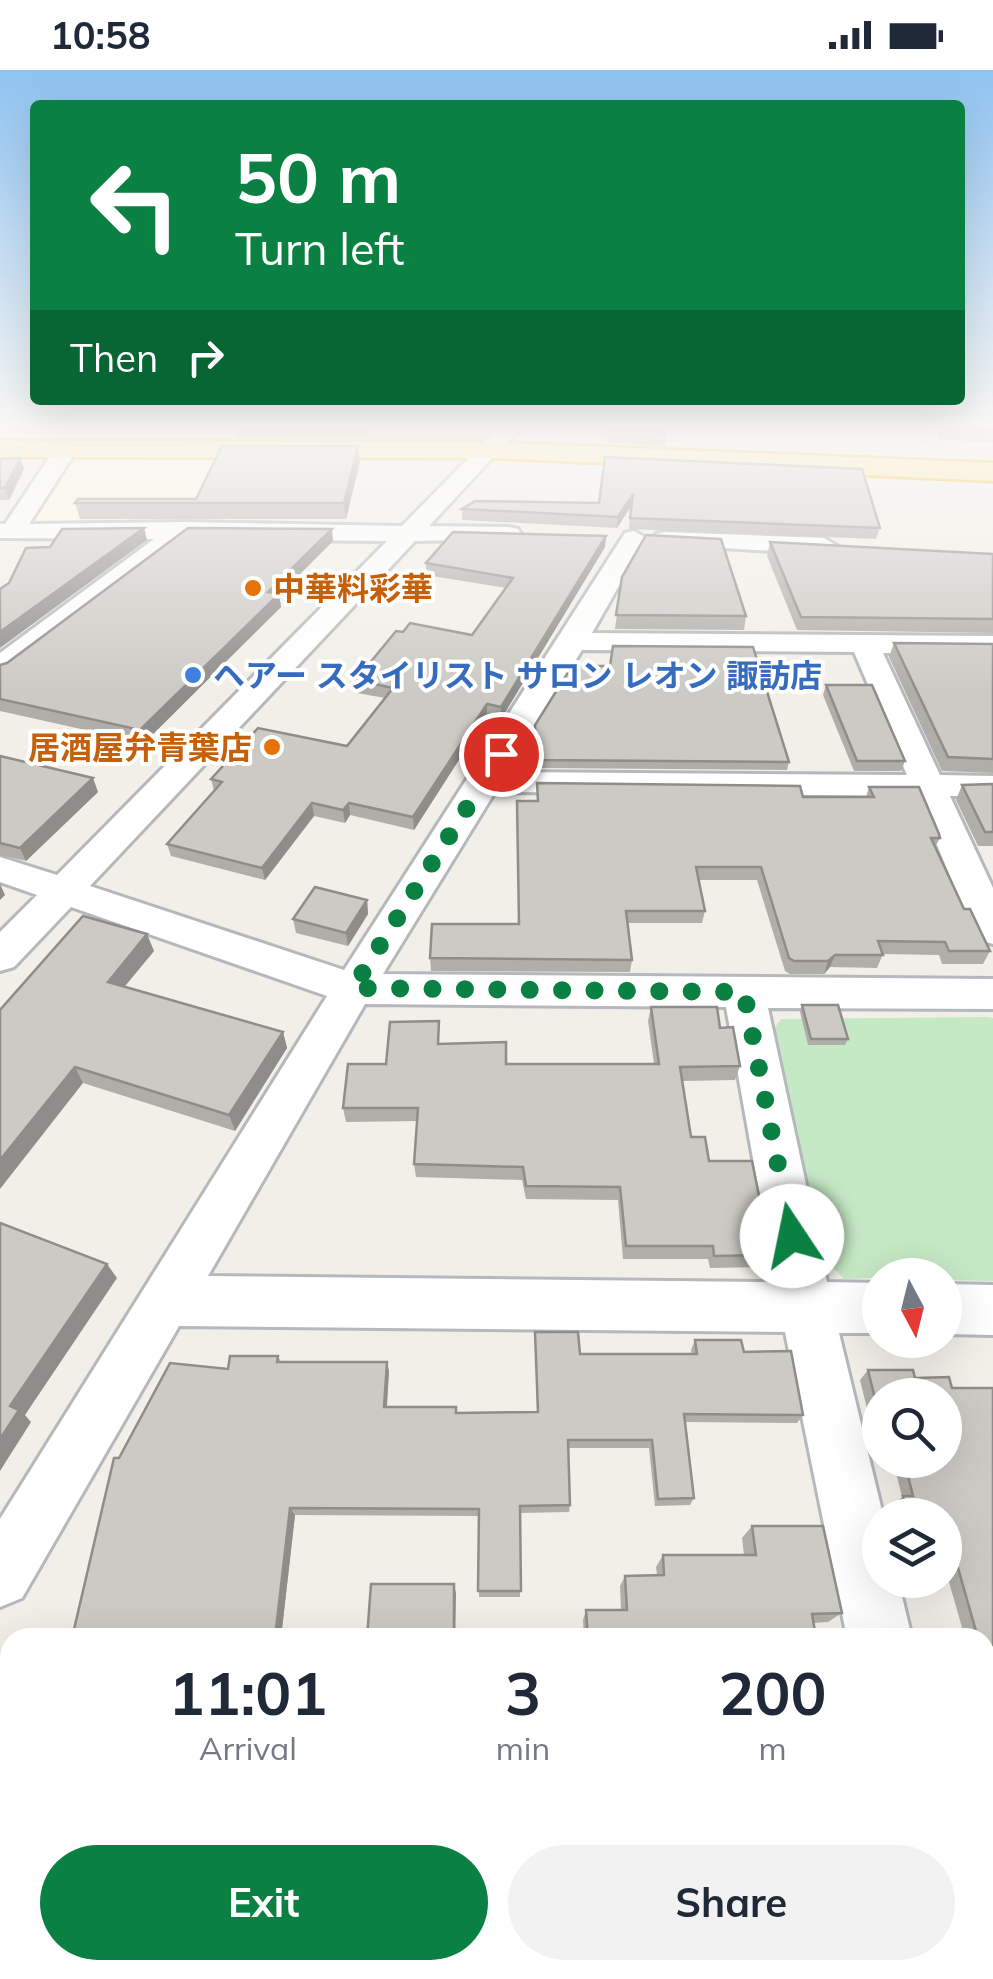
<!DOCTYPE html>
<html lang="en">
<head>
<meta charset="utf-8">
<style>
	body { margin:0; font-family:Mulish,"Noto Sans JP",sans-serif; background:#f2f2f3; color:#1f2937; height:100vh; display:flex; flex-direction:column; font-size:38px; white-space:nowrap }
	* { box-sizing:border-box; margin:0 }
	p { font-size:32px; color:#747a83 }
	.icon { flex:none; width:55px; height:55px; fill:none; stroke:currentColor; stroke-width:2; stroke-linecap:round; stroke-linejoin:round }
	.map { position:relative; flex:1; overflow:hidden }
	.details { position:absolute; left:0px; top:1558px; width:995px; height:352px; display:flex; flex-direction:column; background:#fff; border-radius:30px 30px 0 0; box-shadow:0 10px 40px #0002 }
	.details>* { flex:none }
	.guide { position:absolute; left:30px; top:30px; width:935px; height:305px; border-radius:10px; box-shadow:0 10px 40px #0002; background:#0b8043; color:#fff; overflow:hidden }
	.needle { width:65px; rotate:173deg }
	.buttons { position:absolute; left:862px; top:1188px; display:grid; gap:20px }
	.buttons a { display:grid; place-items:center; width:100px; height:100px; border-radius:50%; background:#fff; box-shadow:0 10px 40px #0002; font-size:50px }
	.pin { position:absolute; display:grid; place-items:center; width:85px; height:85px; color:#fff; margin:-42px; border:5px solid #fff; border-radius:50%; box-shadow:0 2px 10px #0007 }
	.me { position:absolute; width:110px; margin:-55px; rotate:349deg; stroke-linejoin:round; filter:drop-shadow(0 0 8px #0008) }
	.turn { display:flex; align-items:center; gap:35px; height:210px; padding:0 40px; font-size:45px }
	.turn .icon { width:130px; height:130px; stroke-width:2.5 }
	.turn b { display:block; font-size:70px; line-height:85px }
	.then { display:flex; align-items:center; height:95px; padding:0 40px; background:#0003; gap:20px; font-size:38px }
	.eta { display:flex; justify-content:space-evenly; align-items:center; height:170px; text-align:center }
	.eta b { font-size:60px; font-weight:700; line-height:70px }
	.cta { display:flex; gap:20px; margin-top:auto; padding:20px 40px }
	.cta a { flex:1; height:115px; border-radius:60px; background:#0b8043; color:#fff; font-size:40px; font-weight:700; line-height:115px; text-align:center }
	.cta a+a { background:#f2f2f3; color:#1f2937 }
	.status { display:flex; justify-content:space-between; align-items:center; height:70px; padding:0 50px; background:#fff; direction:ltr }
	.status svg { height:28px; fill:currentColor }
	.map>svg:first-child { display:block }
	.commercial { fill:#fef7e0 }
	.green { fill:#c5e8c5 }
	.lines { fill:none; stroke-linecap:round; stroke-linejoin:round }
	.minor-casing { stroke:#b5b8bc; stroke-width:6 }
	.highway-casing { stroke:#f9ab00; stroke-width:5 }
	.minor { fill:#fff; fill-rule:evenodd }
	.highway { fill:#fde293; fill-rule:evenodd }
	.wall { fill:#afaea9 }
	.shaded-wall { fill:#8f8d8a }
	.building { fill:#cccac5; stroke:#8f8d8a; stroke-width:2.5 }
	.route { stroke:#0b8043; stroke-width:18; stroke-dasharray:0 32.4 }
	.food-dot { fill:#e8710a; stroke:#fff; stroke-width:4 }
	.shop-dot { fill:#3f7fe0; stroke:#fff; stroke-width:4 }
	.labels { text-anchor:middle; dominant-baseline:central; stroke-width:8; stroke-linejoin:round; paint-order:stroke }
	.far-food-label { font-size:32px; font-weight:bold; fill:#c56008; stroke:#fff; text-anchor:start }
	.far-shop-label { font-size:32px; font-weight:bold; fill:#366cbe; stroke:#fff; text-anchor:start }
</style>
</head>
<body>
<div class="status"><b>10:58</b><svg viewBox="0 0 49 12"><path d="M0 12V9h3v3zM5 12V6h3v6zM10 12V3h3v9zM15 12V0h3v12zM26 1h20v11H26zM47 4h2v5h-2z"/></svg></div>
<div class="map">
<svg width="993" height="1909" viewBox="0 0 993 1909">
	<rect width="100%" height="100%" fill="#f1efe8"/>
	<g class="commercial">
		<polygon points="667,355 785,355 787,367 668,363"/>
		<polygon points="75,385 287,385 259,456 40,455 32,450"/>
	</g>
	<polygon class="green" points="988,947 993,948 993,1211 945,1210 945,1205 844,1209 824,1188 774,959 781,949"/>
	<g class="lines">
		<g class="minor-casing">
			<g id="minor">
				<path d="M 501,355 L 523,355 L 429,456 L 509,457 L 518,459 L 521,464 L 518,469 L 415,471 L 90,816 L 344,900 L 625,463 L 634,461 L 646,468 L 592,563 L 993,566 L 993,584 L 883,583 L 940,705 L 993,706 L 993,726 L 950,726 L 993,818 L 993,874 L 979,870 L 973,860 L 916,726 L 495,722 L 383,904 L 993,909 L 993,939 L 768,938 L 827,1212 L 880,1213 L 880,1263 L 839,1263 L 883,1445 L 880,1510 L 898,1510 L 912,1568 L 847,1568 L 785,1262 L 179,1256 L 22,1528 L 0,1537 L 0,1449 L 327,926 L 71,837 L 14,897 L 0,901 L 0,862 L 37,825 L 0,812 L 0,787 L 57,805 L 387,471 L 186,469 L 10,603 L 0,606 L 0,583 L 154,469 L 0,468 L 0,454 L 5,454 L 59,373 L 67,372 L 78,378 L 29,454 L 184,452 L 402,456 ZM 582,580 L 854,582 L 907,705 L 507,702 ZM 365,934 L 726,937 L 775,1212 L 208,1206 Z"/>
				<polygon points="665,462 824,468 837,476 824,484 656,474 653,469 656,464"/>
				<polygon points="945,1214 993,1215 993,1265 945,1264"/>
				<polygon points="0,1758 10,1759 10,1833 0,1832"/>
				<rect x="985" y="1773" width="8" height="74"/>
				<polygon points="985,1884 993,1909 916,1909 914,1900 985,1900"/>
			</g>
		</g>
		<g class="highway-casing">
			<polygon id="highway" points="0,371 491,372 993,393 993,411 491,388 0,387"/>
		</g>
		<use href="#minor" class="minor"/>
		<use href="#highway" class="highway"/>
	</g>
	<g class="wall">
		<polygon points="130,355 369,355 366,368 236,368 234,356 131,358"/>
		<polygon points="600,355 667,355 666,376 607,373 608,360 600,360"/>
		<polygon points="937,355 993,355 993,373 939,369"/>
		<polygon points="605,387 862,399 880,458 876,469 629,459 631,435 617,458 462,450 462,439 475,431 599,433"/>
		<polygon points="0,389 24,399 9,430 0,430"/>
		<polygon points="360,391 346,449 80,449 75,433 196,429"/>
		<polygon points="606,466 605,477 501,649 487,646 414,760 350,745 345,753 314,746 265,810 171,786 167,774 214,721 211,709 347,676 385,628 357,623 356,610 403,562 472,565 506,518 426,505 426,493"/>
		<polygon points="333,471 279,525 281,537 144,673 0,641 0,595"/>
		<polygon points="770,472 993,484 993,563 797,560 767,486"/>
		<polygon points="622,507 746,546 744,560 615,559"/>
		<polygon points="894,573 993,574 993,703 942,701 889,587"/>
		<polygon points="826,615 905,691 901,701 854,701 823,625"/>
		<polygon points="535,655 789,692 787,700 536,698"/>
		<polygon points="0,686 98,722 26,791 0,785"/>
		<polygon points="537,713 803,727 866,727 869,717 940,768 935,777 964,839 990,881 983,894 942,894 939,885 883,884 877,898 830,897 824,904 790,904 785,901 757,810 699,810 705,841 702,853 628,853 632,890 630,902 431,901 430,888 519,854 537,731"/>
		<polygon points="993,714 993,776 978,776 956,730 962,715"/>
		<polygon points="367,830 368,844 348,876 296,863 293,849"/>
		<polygon points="154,881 125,916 283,962 287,978 235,1061 83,1013 0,940"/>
		<polygon points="802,935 848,969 845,975 808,975 800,942"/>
		<polygon points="651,937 720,958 740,996 735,1010 683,1011 691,1067 771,1185 765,1197 710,1198 708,1189 623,1189 618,1130 526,1129 522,1110 416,1107 414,1094 417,1051 346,1052 343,1038 386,994 439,951 439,974 506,994 654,994 648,951"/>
		<polygon points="535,1262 580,1284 692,1284 691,1280 695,1270 744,1282 803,1345 797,1353 685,1352 694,1428 690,1435 655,1436 649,1378 568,1378 570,1435 569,1442 520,1443 520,1527 479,1527 479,1446 295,1445 281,1568 72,1568 119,1388 228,1299 278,1286 281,1292 389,1301 387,1337 456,1343 537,1342"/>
		<polygon points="868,1300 915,1308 952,1318 993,1318 993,1721 991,1711 985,1711 985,1568 965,1568 947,1505 945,1505 945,1445 896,1445 894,1434 902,1427 893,1390 945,1390 880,1325 880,1375 876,1375 860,1310"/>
		<polygon points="752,1456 842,1543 828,1552 813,1553 816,1568 584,1568 583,1550 586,1540 621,1540 620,1516 625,1506 657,1505 656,1497 663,1485 744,1485 742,1468"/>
	</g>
	<g class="shaded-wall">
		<polygon points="358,376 360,391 346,449 344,433"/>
		<polygon points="20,388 24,399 9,430 5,418"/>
		<polygon points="633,424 632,435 617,458 618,447"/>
		<polygon points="144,458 147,470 0,578 0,562"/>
		<polygon points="332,459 333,471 279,525 281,537 144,673 140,660 268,522"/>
		<polygon points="606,466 605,477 501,649 501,637"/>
		<polygon points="487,634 487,646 414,760 413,747"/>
		<polygon points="93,708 98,722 26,791 20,778"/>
		<polygon points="312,733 314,746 265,810 262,798"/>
		<polygon points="349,733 350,745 345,753 343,740"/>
		<polygon points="0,814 5,825 0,830"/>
		<polygon points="367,830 368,844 348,876 346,863"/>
		<polygon points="147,864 154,881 115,928 108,912"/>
		<polygon points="835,885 830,897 824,904 828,891"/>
		<polygon points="283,962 287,978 235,1061 229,1045"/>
		<polygon points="75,997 83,1013 0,1119 0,1090"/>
		<polygon points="107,1194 117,1208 25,1345 31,1352 0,1401 0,1369 10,1336"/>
		<polygon points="387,1292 389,1301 386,1346 384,1337"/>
		<polygon points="290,1438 295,1445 281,1568 275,1568"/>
		<polygon points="454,1514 456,1524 455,1568 454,1568"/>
	</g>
	<g class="building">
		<rect x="234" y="355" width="131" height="2"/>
		<polygon points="609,355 667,355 667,362 608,360"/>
		<polygon points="943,355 993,355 993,361 943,357"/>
		<polygon points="222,376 358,376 344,433 75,433 78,429 196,429"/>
		<polygon points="605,387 862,399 880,458 630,448 633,424 618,447 462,439 475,431 599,433"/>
		<polygon points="20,388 5,418 0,418 0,389"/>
		<polygon points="144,458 0,562 0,519 9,513 26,478 50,477 62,459"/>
		<polygon points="188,458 332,459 268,522 279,524 140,660 0,629 0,595 7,593"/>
		<polygon points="453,462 606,466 501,637 487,634 413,747 349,733 343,740 312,733 262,798 167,774 222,712 211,709 258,658 347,676 393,618 356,610 396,561 403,562 410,553 472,565 513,508 426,493"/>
		<polygon points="646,465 721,469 746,546 616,545 622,507"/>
		<polygon points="770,472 993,484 993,549 801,547"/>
		<polygon points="894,573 993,574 993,689 948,687"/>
		<polygon points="613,576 753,577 789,692 536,690 535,655 572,596 610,596"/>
		<polygon points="826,615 872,615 905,691 857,691"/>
		<polygon points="0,686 93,708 20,778 0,773"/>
		<polygon points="537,713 800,716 803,727 874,727 869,717 919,717 939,764 940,768 931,768 964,839 970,839 990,881 949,881 945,872 878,871 883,885 835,885 828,891 794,891 789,888 761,797 696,797 705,841 626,841 632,890 430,888 432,854 519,854 517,731 538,731"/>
		<polygon points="993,714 993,762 985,762 962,715"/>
		<polygon points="315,817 367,830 346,863 293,849"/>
		<polygon points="83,846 147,864 108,912 283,962 229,1045 75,997 0,1090 0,940"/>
		<polygon points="802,935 838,935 848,969 811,969"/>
		<polygon points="651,937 717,937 720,958 733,957 740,996 680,997 691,1067 705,1067 709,1091 752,1091 771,1185 714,1186 713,1176 626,1176 620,1117 526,1116 523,1097 414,1094 418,1038 343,1038 348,994 386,994 390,952 439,951 438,974 506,972 506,994 659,994"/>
		<polygon points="0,1153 107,1194 10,1336 19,1340 0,1369"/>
		<polygon points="535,1262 578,1262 580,1284 697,1284 695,1270 741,1270 744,1282 791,1281 803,1345 684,1344 694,1428 658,1429 652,1370 568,1370 570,1435 520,1436 521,1521 478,1521 479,1439 290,1438 275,1568 72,1568 114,1388 119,1388 170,1293 228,1299 230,1286 278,1286 277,1292 387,1292 384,1337 456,1337 456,1343 538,1342"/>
		<polygon points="868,1300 913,1300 915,1308 949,1307 952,1318 993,1318 993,1622 985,1594 985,1568 978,1568 958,1498 945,1498 945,1445 907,1445 903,1426 913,1426 904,1390 945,1390 945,1325 880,1325 880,1349"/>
		<polygon points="752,1456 823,1456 842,1543 812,1544 816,1568 588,1568 586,1540 627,1540 625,1506 664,1505 663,1485 756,1485"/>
		<polygon points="371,1514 454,1514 454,1568 367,1568"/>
		<polygon points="10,1584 10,1758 0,1758 0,1622"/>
		<polygon points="985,1625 993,1625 993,1709 985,1709 985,1659 990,1659 985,1639"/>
		<polygon points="319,1900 349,1900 348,1909 318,1909"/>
	</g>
	<linearGradient id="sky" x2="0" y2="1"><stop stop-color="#8fc3f1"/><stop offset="0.57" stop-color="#f9f8f5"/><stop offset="1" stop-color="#f9f8f5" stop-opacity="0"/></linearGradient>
	<rect width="993" height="622" fill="url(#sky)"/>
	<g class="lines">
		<polyline class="route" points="501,684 353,918 744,922 792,1166"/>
	</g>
	<g class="food-dot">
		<circle cx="253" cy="518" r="10"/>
		<circle cx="272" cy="677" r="10"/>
	</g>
	<circle class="shop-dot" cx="193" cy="605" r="10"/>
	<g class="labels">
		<g class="far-food-label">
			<text x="273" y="518">中華料彩華</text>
			<text x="252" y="677" text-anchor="end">居酒屋弁青葉店</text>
		</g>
		<g class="far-shop-label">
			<text x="213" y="605">ヘアー スタイリスト サロン レオン 諏訪店</text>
		</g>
	</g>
</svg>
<div class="buttons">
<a><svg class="needle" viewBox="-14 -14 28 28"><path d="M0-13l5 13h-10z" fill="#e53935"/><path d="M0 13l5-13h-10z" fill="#747a83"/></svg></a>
<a><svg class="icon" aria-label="search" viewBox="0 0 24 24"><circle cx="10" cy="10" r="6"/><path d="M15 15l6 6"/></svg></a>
<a><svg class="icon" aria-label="layers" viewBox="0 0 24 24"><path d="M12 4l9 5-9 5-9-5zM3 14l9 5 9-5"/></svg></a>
</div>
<div class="pin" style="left:501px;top:684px;background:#d93025"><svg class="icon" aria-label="arrive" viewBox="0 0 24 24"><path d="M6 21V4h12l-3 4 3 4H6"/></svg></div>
<svg class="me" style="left:792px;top:1166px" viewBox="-20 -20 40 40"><circle r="19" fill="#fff"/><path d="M0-13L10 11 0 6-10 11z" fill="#0b8043"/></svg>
<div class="guide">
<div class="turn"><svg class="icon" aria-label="left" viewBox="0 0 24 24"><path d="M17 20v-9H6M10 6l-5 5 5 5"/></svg><div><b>50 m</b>Turn left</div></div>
<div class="then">Then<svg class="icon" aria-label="right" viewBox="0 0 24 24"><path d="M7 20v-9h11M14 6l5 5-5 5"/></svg></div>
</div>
<section class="details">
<div class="eta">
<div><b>11:01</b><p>Arrival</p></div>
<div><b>3</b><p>min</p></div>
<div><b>200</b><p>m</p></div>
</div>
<div class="cta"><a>Exit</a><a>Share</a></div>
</section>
</div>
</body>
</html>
